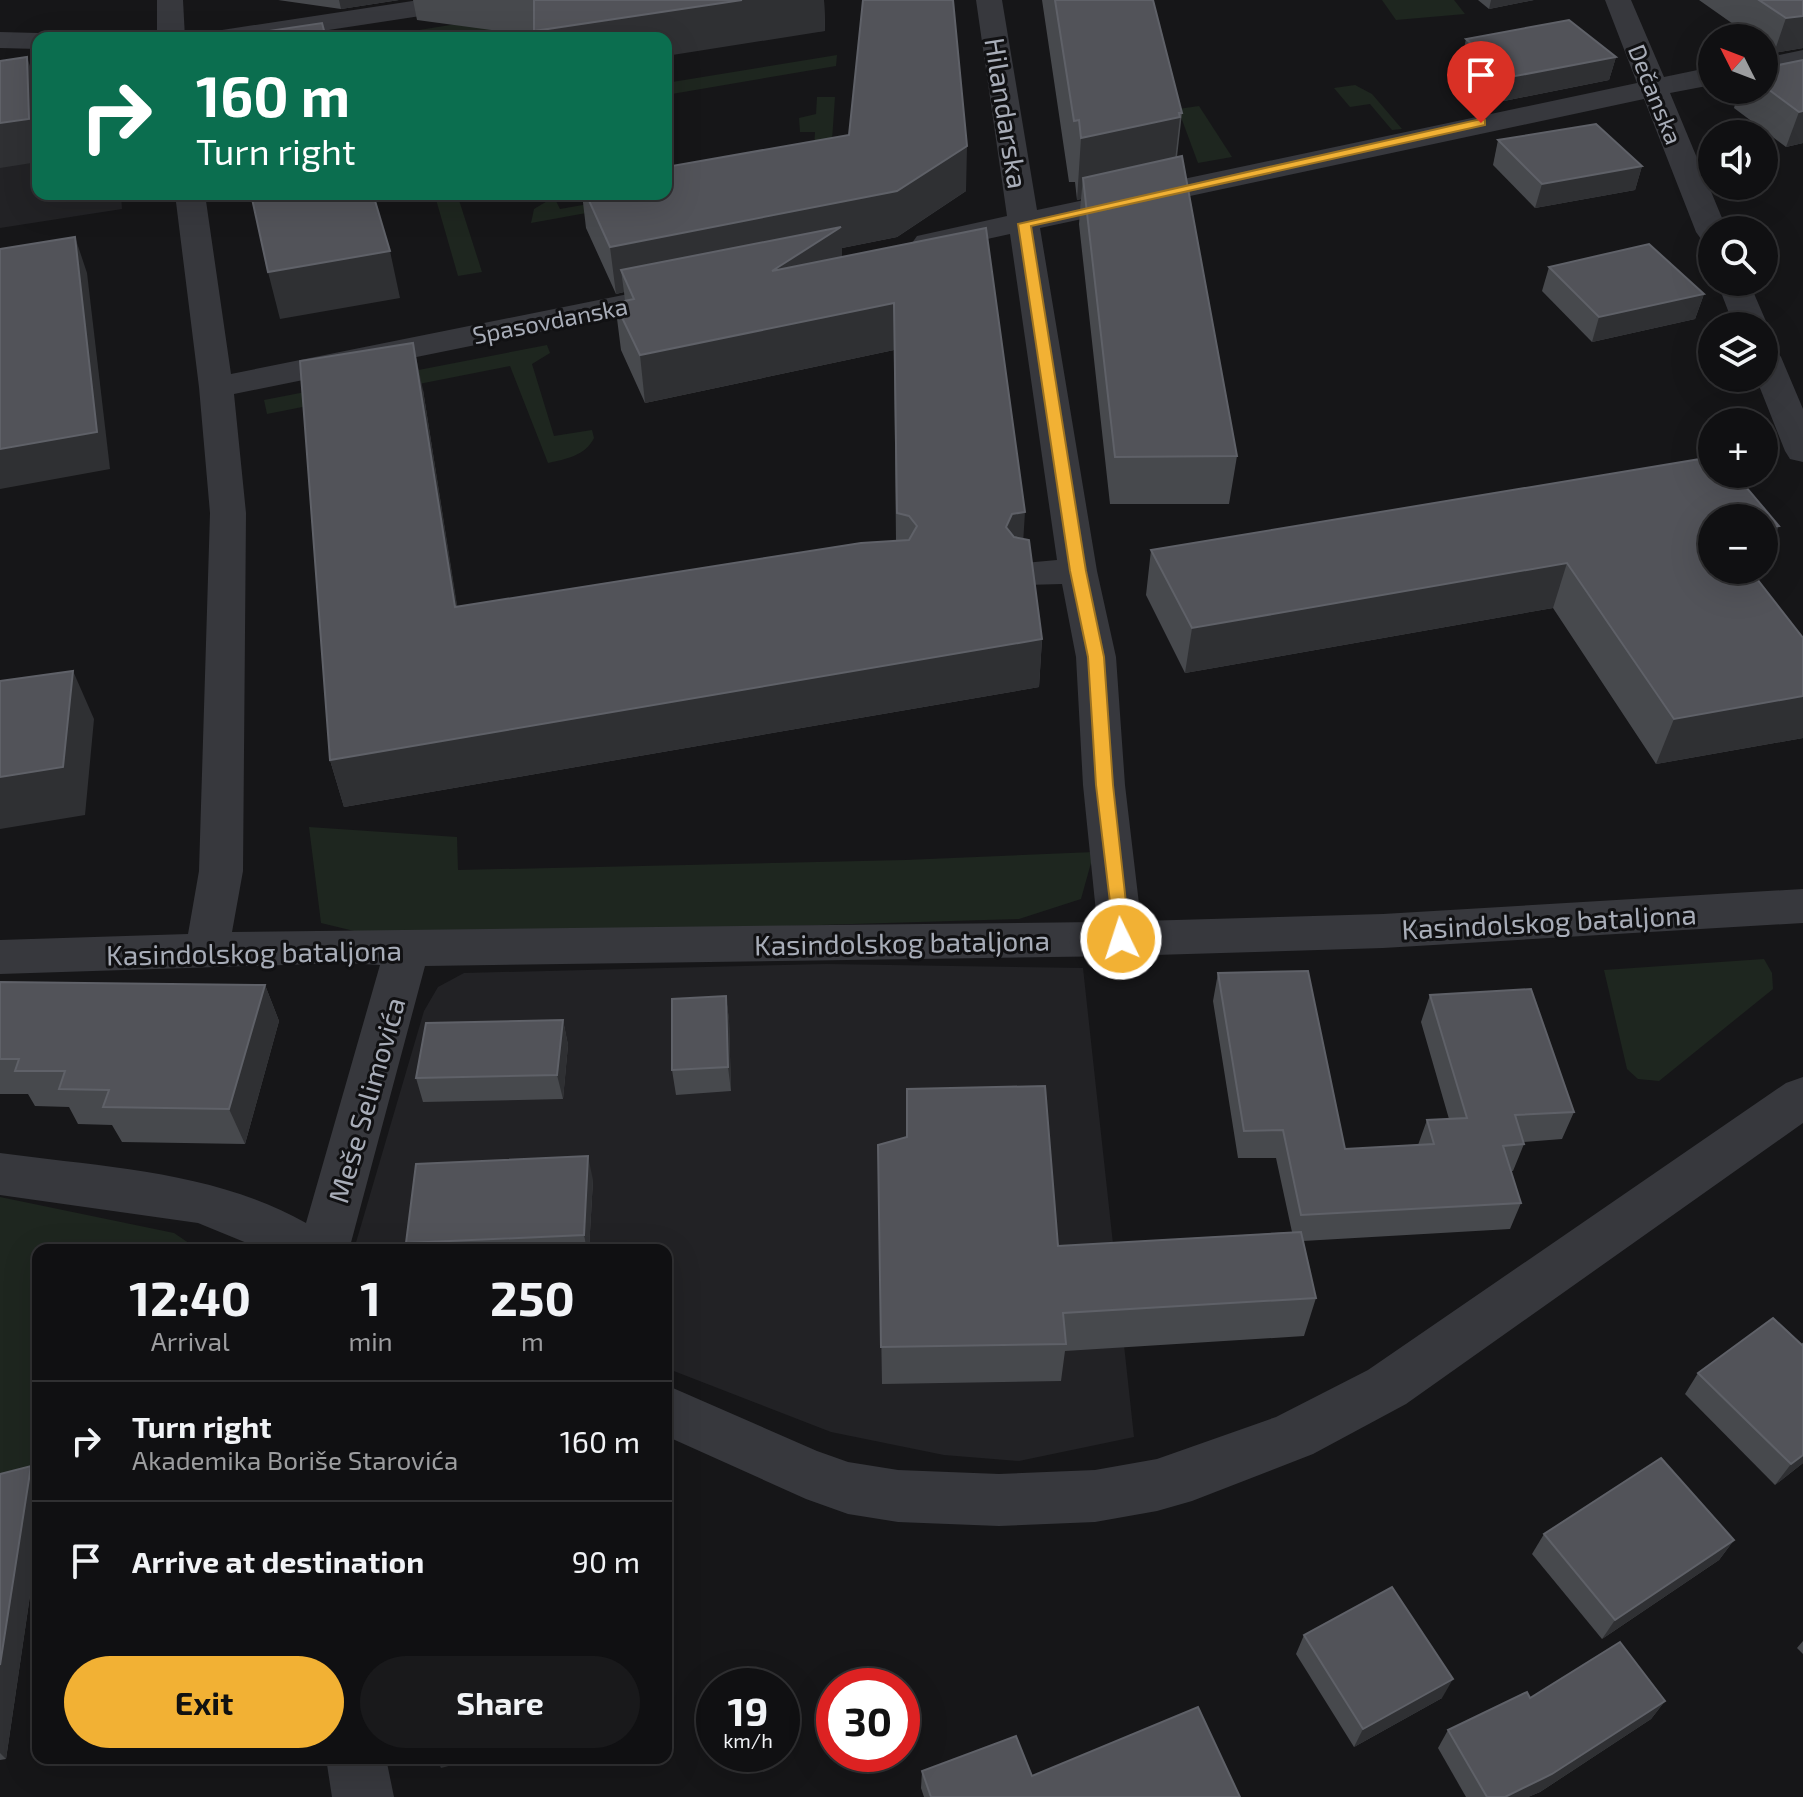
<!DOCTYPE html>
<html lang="en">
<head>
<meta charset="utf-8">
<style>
	body { margin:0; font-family:"Exo 2",sans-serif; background:#19191b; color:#f1f3f6; height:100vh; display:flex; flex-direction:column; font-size:30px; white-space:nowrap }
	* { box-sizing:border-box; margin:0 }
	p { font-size:26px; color:#9c9d9f }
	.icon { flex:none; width:44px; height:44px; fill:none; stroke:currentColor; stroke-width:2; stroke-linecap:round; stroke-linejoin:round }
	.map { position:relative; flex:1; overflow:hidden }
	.side { position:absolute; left:32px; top:1244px; width:640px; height:520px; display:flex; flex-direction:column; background:#101012; border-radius:16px; box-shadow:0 8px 32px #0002,0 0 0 2px #303032 }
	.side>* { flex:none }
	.guide { position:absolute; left:32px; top:32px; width:640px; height:168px; border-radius:16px; box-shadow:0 8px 32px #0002,0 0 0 2px #303032; background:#0b6e4f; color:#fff; overflow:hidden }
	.needle { width:52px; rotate:312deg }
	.buttons { position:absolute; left:1698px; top:24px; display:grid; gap:16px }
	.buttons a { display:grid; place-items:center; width:80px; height:80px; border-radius:50%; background:#101012; box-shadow:0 8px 32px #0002,0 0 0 2px #303032; font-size:40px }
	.speed { position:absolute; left:696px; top:1668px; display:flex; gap:16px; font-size:40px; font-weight:700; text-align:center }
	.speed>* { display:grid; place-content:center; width:104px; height:104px; border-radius:50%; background:#101012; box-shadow:0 8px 32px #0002,0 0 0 2px #303032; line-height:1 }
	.speed small { font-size:20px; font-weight:400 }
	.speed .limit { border:12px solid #d22; background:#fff; color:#111 }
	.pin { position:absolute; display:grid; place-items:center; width:68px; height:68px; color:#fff; margin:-82px -34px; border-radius:50% 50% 50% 0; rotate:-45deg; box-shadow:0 0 8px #0007 }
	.pin .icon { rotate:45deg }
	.me { position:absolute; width:88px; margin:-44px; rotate:356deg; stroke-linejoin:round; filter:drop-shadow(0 0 6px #0008) }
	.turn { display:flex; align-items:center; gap:28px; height:168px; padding:0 32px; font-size:36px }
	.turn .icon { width:104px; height:104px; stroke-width:2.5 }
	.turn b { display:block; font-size:56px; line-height:68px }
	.eta { display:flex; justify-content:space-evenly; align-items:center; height:136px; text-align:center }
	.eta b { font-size:48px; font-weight:700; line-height:56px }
	.primary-button { display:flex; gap:16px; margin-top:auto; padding:16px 32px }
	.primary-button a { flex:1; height:92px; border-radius:48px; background:#f2b134; color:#111; font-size:32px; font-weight:700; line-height:92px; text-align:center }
	.primary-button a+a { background:#19191b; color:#f1f3f6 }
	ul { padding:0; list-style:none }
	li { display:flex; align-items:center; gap:24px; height:120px; padding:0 32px; border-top:2px solid #303032 }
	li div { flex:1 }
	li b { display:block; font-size:30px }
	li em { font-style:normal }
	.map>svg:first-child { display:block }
	.built { fill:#222225 }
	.green { fill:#1e261f }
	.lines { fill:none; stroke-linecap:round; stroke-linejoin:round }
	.minor { fill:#37383d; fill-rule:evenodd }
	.wall { fill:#47494d }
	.shaded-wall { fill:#2f3033 }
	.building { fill:#525359; stroke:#5f6168; stroke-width:2 }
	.route { fill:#f2b134; stroke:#9d7322; stroke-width:2 }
	.labels { text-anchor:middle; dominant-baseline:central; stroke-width:6; stroke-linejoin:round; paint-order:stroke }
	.far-street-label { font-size:24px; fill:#a8adb8; stroke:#111113 }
	.street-label { font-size:28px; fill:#a8adb8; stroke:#111113 }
</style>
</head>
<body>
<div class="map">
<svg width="1803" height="1797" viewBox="0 0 1803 1797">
	<rect width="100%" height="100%" fill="#161618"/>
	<g class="built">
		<polygon points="0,68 38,69 38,194 121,194 122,209 0,228"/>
		<polygon points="826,964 1083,968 1134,1437 1019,1461 944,1455 831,1432 666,1368 666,1250 366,1250 355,1246 424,1011 438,987 464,973"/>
	</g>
	<g class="green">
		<polygon points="607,0 766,0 521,38 369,38"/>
		<polygon points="1382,0 1454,0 1465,14 1396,20"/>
		<polygon points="837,55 836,66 666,95 666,83"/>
		<polygon points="1355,85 1372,94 1402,129 1392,130 1370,104 1350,107 1334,88"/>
		<polygon points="817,97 835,97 830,169 531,223 534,209 554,197 560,209 645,194 666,194 813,164 815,132 800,132 799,118 816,114"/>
		<polygon points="1199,106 1232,157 1198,163 1178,109"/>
		<polygon points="407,194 470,194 458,197 482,272 458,276 435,196 405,201"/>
		<path d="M 547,345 L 550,353 L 532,364 L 554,436 L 592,430 L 594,438 C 585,456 566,459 548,463 L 510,366 L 267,414 L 264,400 Z"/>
		<polygon points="309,827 457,837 458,870 905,860 1094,852 1081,899 1019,919 383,938 321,923"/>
		<polygon points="1764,959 1772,973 1773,989 1659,1081 1638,1079 1627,1069 1604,970"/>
		<polygon points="0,1197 174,1233 199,1250 38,1250 38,1463 0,1483"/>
	</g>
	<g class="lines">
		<g class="minor">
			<polygon points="157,0 183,0 185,38 157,38"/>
			<polygon points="419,0 486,0 483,6 473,8 276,38 208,38 212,32 222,30"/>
			<path d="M 976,0 L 1002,0 L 1037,210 L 1637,83 L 1605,0 L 1631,0 L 1664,77 L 1712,67 L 1712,85 L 1670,93 L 1727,230 L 1712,230 L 1712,241 L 1701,239 L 1696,232 L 1644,99 L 1040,228 L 1097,571 L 1116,657 L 1125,785 L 1141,921 L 1383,914 L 1803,889 L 1803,923 L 1383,948 L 1121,956 L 425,966 L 349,1250 L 264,1250 L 198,1223 L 0,1195 L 0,1153 C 102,1167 215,1171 306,1223 L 380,965 L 346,963 L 0,974 L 0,940 L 188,934 L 199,871 L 210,513 L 199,387 L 175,194 L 205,194 L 231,374 L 673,285 L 684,288 L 689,295 L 684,302 L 673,305 L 234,394 L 246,513 L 243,871 L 232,932 L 1097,922 L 1083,785 L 1076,657 L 1062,584 L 1025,585 L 1012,582 L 1006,573 L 1012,564 L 1057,560 L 1010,234 L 928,252 L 917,250 L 912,243 L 917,236 L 1007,216 Z"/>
			<polygon points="0,32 38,33 50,38 38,38 38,49 0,48"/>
			<polygon points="1803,50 1803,66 1764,74 1764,58"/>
			<polygon points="1717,282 1749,282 1768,326 1764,331 1764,326 1734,326"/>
			<polygon points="1764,347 1776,350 1781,357 1803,409 1803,462 1790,459 1785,451 1756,378 1764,378"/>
			<polygon points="1803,1077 1803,1123 1406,1404 1313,1454 1192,1501 1157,1511 1095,1522 999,1526 898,1522 848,1514 806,1499 666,1436 666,1385 817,1451 848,1462 898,1470 999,1474 1095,1470 1157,1459 1276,1417 1368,1370 1786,1083"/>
			<polygon points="326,1758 386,1758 394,1797 332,1797"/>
		</g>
	</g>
	<g class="wall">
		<polygon points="278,0 399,0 341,9"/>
		<polygon points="413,0 824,0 825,31 666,38 535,38 535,36 417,20"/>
		<polygon points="1042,0 1153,0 1182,113 1177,157 1237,456 1229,504 1110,504 1079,224 1081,199 1077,200 1075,182 1069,182"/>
		<polygon points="1478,0 1534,0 1489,9"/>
		<polygon points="1699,0 1803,0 1803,48 1774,53 1764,45 1764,38 1753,38"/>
		<polygon points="1466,39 1616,57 1609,80 1504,101 1461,63"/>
		<polygon points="1803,59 1803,143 1786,147 1734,108 1739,90 1764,90 1764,68 1802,60"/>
		<polygon points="1498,140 1642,166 1635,190 1535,208 1493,165"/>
		<polygon points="966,191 897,237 842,248 842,257 1023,539 1042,639 1039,687 344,807 330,760 423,390 457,607 896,541 894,350 645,403 621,350 615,303 625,301 624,292 616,294 586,228 582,194"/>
		<polygon points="1549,267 1704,294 1695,319 1592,342 1542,291"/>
		<polygon points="1712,457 1712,570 1761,570 1760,571 1752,573 1803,638 1803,738 1656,764 1553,608 1185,673 1146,595 1151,550"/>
		<polygon points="1218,973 1345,1149 1418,1145 1427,1120 1449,1119 1421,1022 1430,995 1574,1112 1562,1139 1523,1142 1524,1144 1513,1171 1511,1171 1521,1203 1510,1229 1303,1241 1316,1298 1304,1336 1065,1351 1061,1381 882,1384 878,1145 906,1137 1058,1246 1292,1232 1276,1158 1238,1158 1213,1001"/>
		<polygon points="0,982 265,985 279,1021 245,1144 122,1142 112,1125 78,1124 69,1107 35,1106 28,1094 0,1094"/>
		<polygon points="726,996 729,1020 731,1091 676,1095 672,1070"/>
		<polygon points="563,1020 568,1045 563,1099 423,1102 416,1078"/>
		<polygon points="593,1180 589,1250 408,1250 406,1243"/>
		<polygon points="1698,1373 1803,1463 1775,1485 1685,1394"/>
		<polygon points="0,1474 38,1476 38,1541 6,1759 0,1760"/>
		<polygon points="1544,1534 1734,1540 1719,1560 1602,1639 1532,1554"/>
		<polygon points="1304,1635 1442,1698 1354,1747 1296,1654"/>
		<polygon points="1803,1641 1803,1654 1797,1648"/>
		<polygon points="1665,1701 1651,1719 1540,1792 1528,1797 1466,1797 1438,1748 1448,1730"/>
		<polygon points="922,1771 1032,1776 1240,1797 924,1797 921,1788"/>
	</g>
	<g class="shaded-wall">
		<polygon points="339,0 399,0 341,9"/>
		<polygon points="742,0 824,0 825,31 666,56 666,38 535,38 534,31"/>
		<polygon points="1491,0 1534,0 1489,9"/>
		<polygon points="1803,16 1803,48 1774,53 1786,18"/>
		<polygon points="27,57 38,90 38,162 0,168 0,123"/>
		<polygon points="1616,57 1609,80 1504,101 1510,77"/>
		<polygon points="1803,111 1803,143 1786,147 1799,112"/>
		<polygon points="1180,117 1173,178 1083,178 1081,199 1077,200 1081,138"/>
		<polygon points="967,146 966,191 897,237 842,248 842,273 621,270 624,292 616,294 610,247"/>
		<polygon points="1642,166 1635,190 1535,208 1542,184"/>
		<polygon points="75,237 87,273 110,469 0,489 0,449"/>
		<polygon points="390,251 400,298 280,319 268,272"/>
		<polygon points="1704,294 1695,319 1592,342 1599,317"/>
		<polygon points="894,303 894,350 645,403 640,355"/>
		<polygon points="413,343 423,390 465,655 455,607"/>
		<polygon points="1025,512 1022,560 1006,527 1012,514"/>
		<polygon points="1779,526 1764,562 1764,529"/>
		<polygon points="1567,563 1553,608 1185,673 1192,628"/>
		<polygon points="1042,639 1039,687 344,807 330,760"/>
		<polygon points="73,671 94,719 85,815 0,829 0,777"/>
		<polygon points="1803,696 1803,738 1656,764 1674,719"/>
		<polygon points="265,985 279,1021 245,1144 229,1109"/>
		<polygon points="726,996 729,1020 731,1091 728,1067"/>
		<polygon points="563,1020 568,1045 563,1099 557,1075"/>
		<polygon points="588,1156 593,1180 589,1250 587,1250 584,1235"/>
		<polygon points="1803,1455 1803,1463 1775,1485 1791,1464"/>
		<polygon points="31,1466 38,1476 38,1541 6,1759 0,1753 0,1665"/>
		<polygon points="1734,1540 1719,1560 1602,1639 1615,1620"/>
		<polygon points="1453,1679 1442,1698 1354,1747 1363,1729"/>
		<polygon points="1665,1701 1651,1719 1540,1792 1528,1797 1505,1797"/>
		<polygon points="436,1758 479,1758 441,1768"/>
	</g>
	<g class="building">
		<polygon points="534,0 742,0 534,31"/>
		<polygon points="863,0 953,0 967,146 897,191 610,247 586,194 666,194 666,167 849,135"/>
		<polygon points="1055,0 1153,0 1182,113 1179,113 1180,117 1081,138 1079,120 1074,121"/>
		<polygon points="1759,0 1803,0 1803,16 1786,18"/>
		<polygon points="1569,20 1616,57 1510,77 1466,39"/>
		<polygon points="322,23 326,38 229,38 229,37"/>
		<polygon points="27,57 29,119 0,123 0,61"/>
		<polygon points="1803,60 1803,111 1799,112 1764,86 1764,68"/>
		<polygon points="1596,124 1642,166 1542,184 1498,140"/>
		<polygon points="1182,156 1237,456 1115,457 1083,178"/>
		<polygon points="251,194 373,194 390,251 268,272"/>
		<polygon points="841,227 772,271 986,228 1025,512 1012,514 1006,527 1014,537 1029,540 1042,639 330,760 300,361 413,343 455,607 861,543 909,540 917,526 909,516 897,513 894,303 640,355 615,303 634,299 621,270"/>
		<polygon points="75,237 97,432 0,449 0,249"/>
		<polygon points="1649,244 1704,294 1599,317 1549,267"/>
		<polygon points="1712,457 1712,474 1735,474 1779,526 1764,529 1764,518 1712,518 1712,570 1750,570 1803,638 1803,696 1674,719 1567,563 1192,628 1151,550"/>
		<polygon points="73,671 63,767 0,777 0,681"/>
		<polygon points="1308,971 1345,1149 1434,1144 1427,1120 1467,1118 1430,995 1531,989 1574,1112 1515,1115 1524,1144 1503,1146 1521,1203 1301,1215 1283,1130 1244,1131 1218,973"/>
		<polygon points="0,982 265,985 229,1109 103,1107 109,1090 59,1089 65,1071 15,1071 19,1059 0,1059"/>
		<polygon points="726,996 728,1067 672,1070 672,999"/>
		<polygon points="563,1020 557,1075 416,1078 426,1023"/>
		<polygon points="1045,1086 1058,1246 1301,1232 1316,1298 1063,1313 1066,1344 881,1347 878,1145 907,1137 907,1089"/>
		<polygon points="588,1156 584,1235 406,1243 416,1164"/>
		<polygon points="1773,1318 1802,1345 1803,1344 1803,1455 1791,1464 1698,1373"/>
		<polygon points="1661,1458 1734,1540 1615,1620 1544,1534"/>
		<polygon points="31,1466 0,1665 0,1474"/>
		<polygon points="1392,1587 1453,1679 1363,1729 1304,1635"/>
		<polygon points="1620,1642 1665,1701 1552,1774 1505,1797 1487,1797 1448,1730 1527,1692 1530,1698"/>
		<polygon points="1198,1707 1240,1797 931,1797 922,1771 1016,1736 1032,1776"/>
	</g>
	<polygon class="route" points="1481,119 1485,120 1485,125 1031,226 1086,571 1104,657 1113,785 1130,939 1128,944 1115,944 1096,785 1088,657 1070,571 1018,224"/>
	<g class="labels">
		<g class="far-street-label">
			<text transform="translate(1656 94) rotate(68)">Dečanska</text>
			<text transform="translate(550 320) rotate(-11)">Spasovdanska</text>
		</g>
		<g class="street-label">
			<text transform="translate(1007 113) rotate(81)">Hilandarska</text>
			<text transform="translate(1549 921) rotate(-3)">Kasindolskog bataljona</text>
			<text transform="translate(902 942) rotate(-1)">Kasindolskog bataljona</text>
			<text transform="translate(254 952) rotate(-1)">Kasindolskog bataljona</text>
			<text transform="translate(366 1100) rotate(-74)">Meše Selimovića</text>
		</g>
	</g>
</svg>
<div class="buttons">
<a><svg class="needle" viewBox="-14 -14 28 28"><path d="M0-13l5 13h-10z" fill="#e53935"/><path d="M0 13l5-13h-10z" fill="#9c9d9f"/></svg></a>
<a><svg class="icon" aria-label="sound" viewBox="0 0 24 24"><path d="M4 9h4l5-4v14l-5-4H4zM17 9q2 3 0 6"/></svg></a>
<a><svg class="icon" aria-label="search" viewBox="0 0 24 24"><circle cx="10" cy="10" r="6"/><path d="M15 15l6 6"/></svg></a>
<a><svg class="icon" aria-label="layers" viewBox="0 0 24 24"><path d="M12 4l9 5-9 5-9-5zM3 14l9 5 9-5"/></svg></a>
<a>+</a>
<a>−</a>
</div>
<div class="speed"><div>19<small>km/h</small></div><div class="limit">30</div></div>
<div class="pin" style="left:1481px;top:123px;background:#d93025"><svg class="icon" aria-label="arrive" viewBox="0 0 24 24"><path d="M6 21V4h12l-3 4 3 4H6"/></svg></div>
<svg class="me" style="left:1121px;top:939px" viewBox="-20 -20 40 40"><circle r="17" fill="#f2b134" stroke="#fff" stroke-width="3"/><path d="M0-11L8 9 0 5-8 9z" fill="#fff"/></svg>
<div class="guide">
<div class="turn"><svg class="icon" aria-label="right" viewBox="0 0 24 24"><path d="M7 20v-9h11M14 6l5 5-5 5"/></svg><div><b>160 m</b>Turn right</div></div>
</div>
<section class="side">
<div class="eta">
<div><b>12:40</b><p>Arrival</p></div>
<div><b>1</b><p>min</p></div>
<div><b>250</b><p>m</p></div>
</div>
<ul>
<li><svg class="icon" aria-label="right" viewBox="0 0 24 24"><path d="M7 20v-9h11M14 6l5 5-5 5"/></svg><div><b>Turn right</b><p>Akademika Boriše Starovića</p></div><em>160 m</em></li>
<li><svg class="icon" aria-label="arrive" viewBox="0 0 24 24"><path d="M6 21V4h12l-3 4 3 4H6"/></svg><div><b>Arrive at destination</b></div><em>90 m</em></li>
</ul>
<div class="primary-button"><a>Exit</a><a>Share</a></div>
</section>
</div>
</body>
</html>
